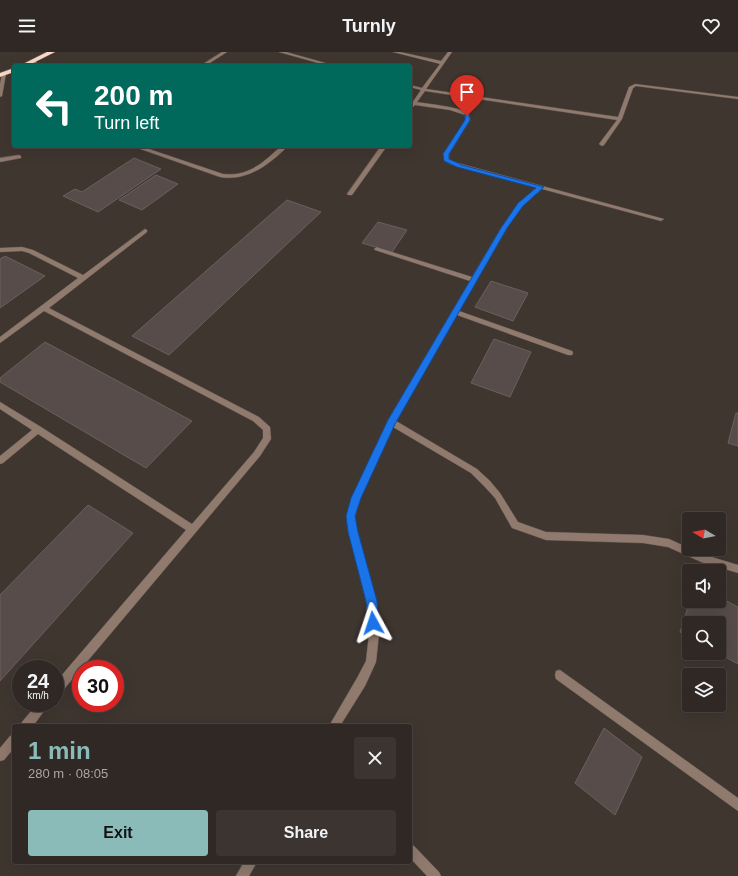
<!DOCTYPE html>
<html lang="en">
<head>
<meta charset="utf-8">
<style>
	body { margin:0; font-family:Arial,sans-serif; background:#3b3431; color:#f1f3f6; height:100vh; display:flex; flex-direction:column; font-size:15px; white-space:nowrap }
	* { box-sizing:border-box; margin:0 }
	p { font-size:13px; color:#a7a6a6 }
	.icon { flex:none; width:22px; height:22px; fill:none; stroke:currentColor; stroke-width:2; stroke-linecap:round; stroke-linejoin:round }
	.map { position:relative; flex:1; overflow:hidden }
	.side { position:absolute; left:12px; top:672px; width:400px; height:140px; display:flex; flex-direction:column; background:#2f2824; border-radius:4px; box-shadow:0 4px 16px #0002,0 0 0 1px #4a4441 }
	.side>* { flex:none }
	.hud { position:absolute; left:12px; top:12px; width:400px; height:84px; border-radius:4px; box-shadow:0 4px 16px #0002,0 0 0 1px #4a4441; background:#00695c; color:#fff; overflow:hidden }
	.needle { width:26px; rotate:280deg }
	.buttons { position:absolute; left:682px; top:460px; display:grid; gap:8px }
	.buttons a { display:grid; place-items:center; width:44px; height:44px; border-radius:4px; background:#2f2824; box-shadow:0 4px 16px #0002,0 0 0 1px #4a4441; font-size:20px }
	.speed { position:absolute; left:12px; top:608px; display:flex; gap:8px; font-size:20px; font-weight:700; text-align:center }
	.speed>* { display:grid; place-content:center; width:52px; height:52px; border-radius:50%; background:#2f2824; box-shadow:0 4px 16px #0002,0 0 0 1px #4a4441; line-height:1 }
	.speed small { font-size:10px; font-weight:400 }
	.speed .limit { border:6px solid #d22; background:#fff; color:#111 }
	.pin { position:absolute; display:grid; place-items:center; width:34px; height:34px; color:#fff; margin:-41px -17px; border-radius:50% 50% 50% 0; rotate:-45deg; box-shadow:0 0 4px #0007 }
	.pin .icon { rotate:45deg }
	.me { position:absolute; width:44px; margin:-22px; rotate:355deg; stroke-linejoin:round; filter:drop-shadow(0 0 3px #0008) }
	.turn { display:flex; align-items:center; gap:14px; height:84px; padding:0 16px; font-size:18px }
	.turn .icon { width:52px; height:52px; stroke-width:2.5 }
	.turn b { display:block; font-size:28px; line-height:34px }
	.round { display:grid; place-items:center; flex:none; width:42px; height:42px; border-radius:4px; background:#3b3431 }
	.headline { display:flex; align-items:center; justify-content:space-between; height:68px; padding:0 16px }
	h1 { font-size:24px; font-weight:800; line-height:30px; color:#8bbbb9 }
	.button { display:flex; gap:8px; margin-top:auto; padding:8px 16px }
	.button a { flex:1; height:46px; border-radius:4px; background:#8bbbb9; color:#111; font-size:16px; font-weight:800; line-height:46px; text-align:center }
	.button a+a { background:#3b3431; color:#f1f3f6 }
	header { display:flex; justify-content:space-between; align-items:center; height:52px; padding:0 16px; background:#2f2824; font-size:18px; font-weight:800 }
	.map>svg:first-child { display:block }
	.building { fill:#574c49; stroke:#6c605d }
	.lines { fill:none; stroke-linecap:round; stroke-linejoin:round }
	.lane-casing { stroke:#5b524d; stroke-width:1 }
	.street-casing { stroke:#5b524d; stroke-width:1 }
	.highway-casing { stroke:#5b524d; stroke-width:1 }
	.lane { fill:#90796d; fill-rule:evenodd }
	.street { fill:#90796d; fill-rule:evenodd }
	.highway { fill:#fbd9c6; fill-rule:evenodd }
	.route { fill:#1a73e8; stroke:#114b97 }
</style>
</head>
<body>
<header><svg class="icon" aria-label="menu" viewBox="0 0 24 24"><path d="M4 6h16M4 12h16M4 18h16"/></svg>Turnly<svg class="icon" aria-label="heart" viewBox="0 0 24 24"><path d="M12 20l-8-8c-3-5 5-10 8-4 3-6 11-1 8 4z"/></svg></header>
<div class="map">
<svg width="738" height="824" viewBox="0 0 738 824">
	<rect width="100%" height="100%" fill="#3f3630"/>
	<g class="building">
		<polygon points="134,106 161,117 98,160 63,144 75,137 82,140"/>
		<polygon points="156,123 178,132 142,158 119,148"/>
		<polygon points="287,148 321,160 169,303 132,284"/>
		<polygon points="378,170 407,178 392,200 362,191"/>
		<polygon points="5,204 45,224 0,256 0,207"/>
		<polygon points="491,229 528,241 513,269 475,255"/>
		<polygon points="494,287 531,300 510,345 471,331"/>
		<polygon points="45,290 192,369 146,416 0,330 0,326"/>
		<polygon points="736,361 738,361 738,394 728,391"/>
		<polygon points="88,453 133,481 0,629 0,543"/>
		<polygon points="719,545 738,555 738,612 718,601 719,601 719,571 689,571 689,585 680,580 690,549 719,549"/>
		<polygon points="604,676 642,705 615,763 575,731"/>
	</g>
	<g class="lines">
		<g class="lane-casing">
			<g id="lane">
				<polygon points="4,21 6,22 2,44 0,45 0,32 2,22"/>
				<polygon points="19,103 21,104 21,106 0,110 0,106"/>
				<polygon points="145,177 147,178 147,180 49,256 259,365 270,375 271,387 260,404 59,643 55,644 55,631 186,478 38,382 3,411 0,412 0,404 32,378 0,357 0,350 41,375 192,472 254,400 263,386 263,378 253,369 44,259 0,291 0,285 78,226 29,201 22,199 0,200 0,196 22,195 33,198 83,223"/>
				<polygon points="38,651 50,651 33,674 21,674 22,670"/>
				<polygon points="14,683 14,696 4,708 0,709 0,696 10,684"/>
			</g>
		</g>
		<g class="street-casing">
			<g id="street">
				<polygon points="222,0 227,0 205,14 200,14"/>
				<polygon points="279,0 286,0 336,14 329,14"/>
				<path d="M 393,0 L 400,0 L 441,9 L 448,0 L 452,0 L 426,37 L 618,65 L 629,35 L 635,32 L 738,45 L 738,47 L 636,34 L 633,36 L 622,67 L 604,93 L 602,94 L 599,92 L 617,68 L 425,39 L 417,50 C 427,52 463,55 468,62 C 470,64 470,66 470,68 L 449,102 L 449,107 L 454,110 L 664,167 L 661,169 L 542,137 L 522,154 L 507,176 L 459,259 L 572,299 L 573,301 L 572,303 L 568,303 L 457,263 L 396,369 L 477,417 L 490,429 L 500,441 L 518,470 L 546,480 L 643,483 L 669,487 L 702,502 L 738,513 L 738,521 L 701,510 L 668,495 L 643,491 L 546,488 L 512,476 L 495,446 L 484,434 L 471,421 L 393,375 L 360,446 L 355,465 L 357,480 L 376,549 L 379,582 L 376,610 L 365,634 L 340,674 L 329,674 L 357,626 L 366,609 L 369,582 L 366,549 L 349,480 L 347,465 L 352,446 L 388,368 L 470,229 L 375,198 L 374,197 L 377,195 L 379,196 L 472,225 L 501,176 L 518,152 L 537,135 L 450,112 L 445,109 L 443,102 L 466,68 L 465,63 L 450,58 L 415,53 L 410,58 L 410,54 L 421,38 L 410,35 L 410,33 L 422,36 L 440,12 Z"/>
				<polygon points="34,8 36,9 37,14 33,14 32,9"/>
				<path d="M 132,94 L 140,94 L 223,122 C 242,124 255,117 269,105 C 275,100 279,94 288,94 C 270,112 247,130 220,125 Z"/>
				<polygon points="381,94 387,94 352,143 348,143 347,142"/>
				<polygon points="560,618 738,746 738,759 556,627 555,623 556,619"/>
				<polygon points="410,792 414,794 439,820 441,824 427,824 410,806"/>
				<polygon points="244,810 257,810 249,824 236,824"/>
			</g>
		</g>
		<g class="highway-casing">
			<g id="highway">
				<polygon points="47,0 55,0 27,14 19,14"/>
				<polygon points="14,16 14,20 0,25 0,21"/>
			</g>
		</g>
		<use href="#lane" class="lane"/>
		<use href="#street" class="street"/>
		<use href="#highway" class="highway"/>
	</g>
	<polygon class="route" points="465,62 469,62 470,68 449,102 449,107 462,113 544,135 523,154 507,176 395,372 361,446 355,464 358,480 377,549 379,571 377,575 373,576 370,575 366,549 348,480 346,464 351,446 388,368 501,176 518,151 536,136 457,115 444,109 443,102 465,68"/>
</svg>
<div class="buttons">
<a><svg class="needle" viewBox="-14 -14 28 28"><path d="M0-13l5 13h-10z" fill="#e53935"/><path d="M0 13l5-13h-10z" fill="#a7a6a6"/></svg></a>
<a><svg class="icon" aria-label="sound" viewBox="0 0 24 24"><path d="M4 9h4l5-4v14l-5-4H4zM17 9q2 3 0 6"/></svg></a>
<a><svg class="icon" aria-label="search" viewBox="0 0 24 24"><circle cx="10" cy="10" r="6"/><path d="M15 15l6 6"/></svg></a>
<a><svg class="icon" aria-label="layers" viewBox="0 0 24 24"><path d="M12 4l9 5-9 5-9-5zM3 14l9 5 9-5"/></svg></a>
</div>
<div class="speed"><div>24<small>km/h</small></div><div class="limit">30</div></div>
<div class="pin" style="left:467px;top:64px;background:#d93025"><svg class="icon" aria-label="arrive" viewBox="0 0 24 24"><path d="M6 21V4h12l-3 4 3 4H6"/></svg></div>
<svg class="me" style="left:373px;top:571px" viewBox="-20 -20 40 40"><path d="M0-17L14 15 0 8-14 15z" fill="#1a73e8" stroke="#fff" stroke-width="4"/></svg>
<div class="hud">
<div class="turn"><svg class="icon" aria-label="left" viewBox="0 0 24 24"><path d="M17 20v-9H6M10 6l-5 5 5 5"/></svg><div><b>200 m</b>Turn left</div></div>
</div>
<section class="side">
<div class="headline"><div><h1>1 min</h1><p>280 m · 08:05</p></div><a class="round"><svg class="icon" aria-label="close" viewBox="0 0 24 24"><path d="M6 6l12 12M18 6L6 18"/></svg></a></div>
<div class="button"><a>Exit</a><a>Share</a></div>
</section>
</div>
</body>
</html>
